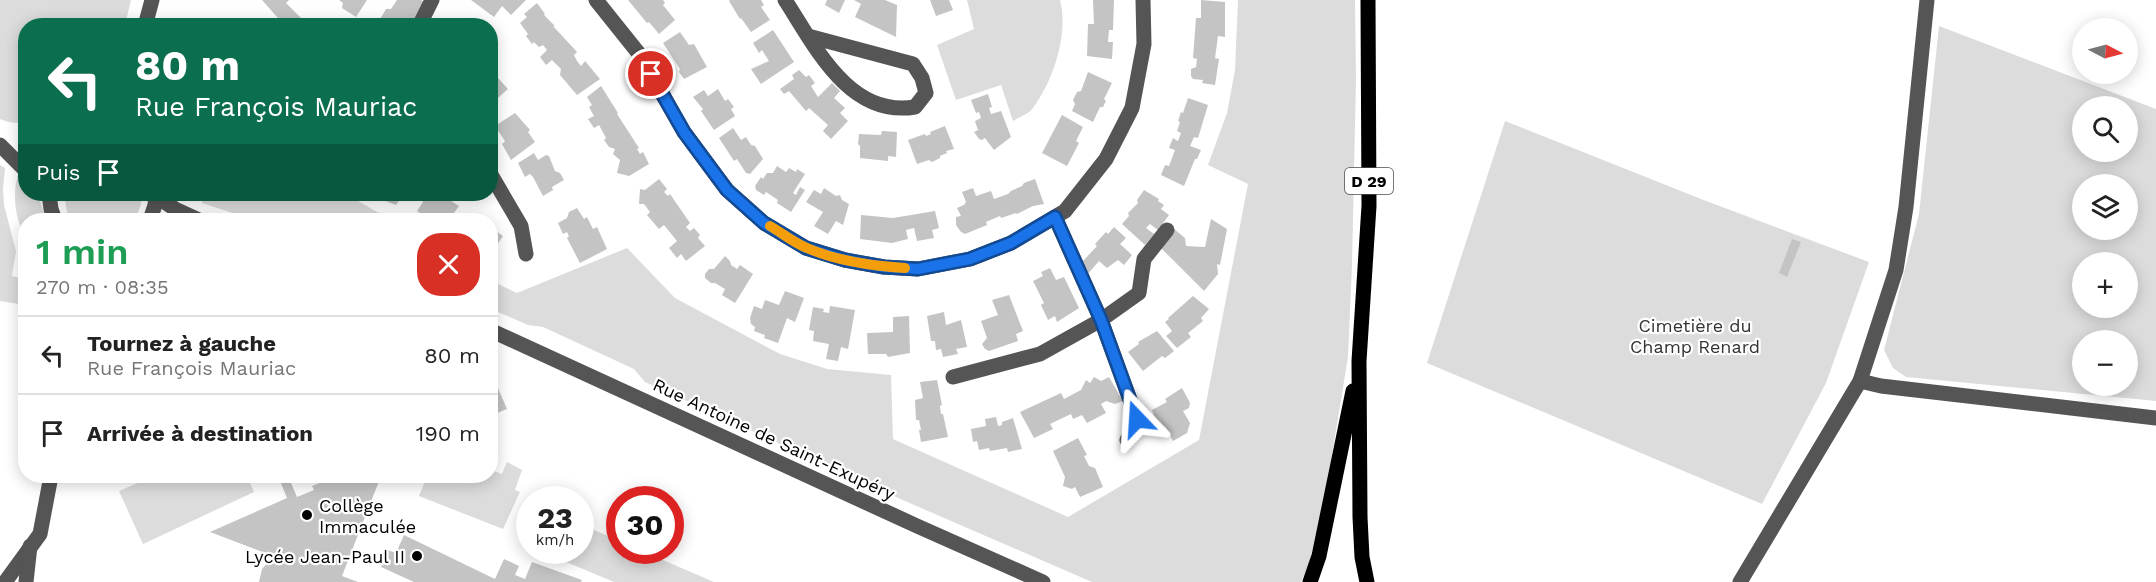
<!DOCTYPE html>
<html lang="fr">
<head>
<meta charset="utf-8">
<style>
	body { margin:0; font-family:"Work Sans",sans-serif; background:#f2f2f2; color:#222; height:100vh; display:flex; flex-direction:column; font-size:22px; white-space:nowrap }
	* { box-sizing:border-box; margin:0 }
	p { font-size:20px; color:#767676 }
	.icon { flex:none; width:33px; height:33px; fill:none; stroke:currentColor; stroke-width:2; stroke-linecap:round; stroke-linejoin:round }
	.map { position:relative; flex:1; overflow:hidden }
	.sheet { position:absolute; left:18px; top:213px; width:480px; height:270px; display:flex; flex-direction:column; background:#fff; border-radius:24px; box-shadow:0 3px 15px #0003 }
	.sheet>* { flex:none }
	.hud { position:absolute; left:18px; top:18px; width:480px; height:183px; border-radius:24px; box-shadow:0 3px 15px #0003; background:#0b6e4f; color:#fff; overflow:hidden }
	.needle { width:39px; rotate:96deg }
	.buttons { position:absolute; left:2072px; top:18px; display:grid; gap:12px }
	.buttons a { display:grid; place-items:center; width:66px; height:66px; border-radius:50%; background:#fff; box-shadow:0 3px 15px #0003; font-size:30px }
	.speed { position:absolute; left:516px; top:486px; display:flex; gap:12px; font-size:30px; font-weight:700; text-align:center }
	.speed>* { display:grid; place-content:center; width:78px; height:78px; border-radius:50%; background:#fff; box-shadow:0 3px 15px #0003; line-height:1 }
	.speed small { font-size:15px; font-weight:400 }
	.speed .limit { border:9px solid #d22; background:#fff; color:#111 }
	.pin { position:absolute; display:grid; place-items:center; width:51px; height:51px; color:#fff; margin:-26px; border:3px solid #fff; border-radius:50%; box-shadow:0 2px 6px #0007 }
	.me { position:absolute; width:66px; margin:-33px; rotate:340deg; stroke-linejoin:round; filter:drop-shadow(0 0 4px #0008) }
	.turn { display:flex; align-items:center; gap:21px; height:126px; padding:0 18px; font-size:27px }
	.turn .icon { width:78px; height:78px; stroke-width:2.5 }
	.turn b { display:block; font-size:42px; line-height:51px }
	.then { display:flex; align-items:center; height:57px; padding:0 18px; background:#0003; gap:12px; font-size:22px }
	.round { display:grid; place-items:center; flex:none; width:63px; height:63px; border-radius:24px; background:#f2f2f2 }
	.head { display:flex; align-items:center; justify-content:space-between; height:102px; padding:0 18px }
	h1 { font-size:36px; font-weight:600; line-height:45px; color:#1e9e55 }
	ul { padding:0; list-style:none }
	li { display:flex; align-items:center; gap:18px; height:78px; padding:0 18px; border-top:2px solid #e0e0e0 }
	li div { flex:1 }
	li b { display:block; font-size:22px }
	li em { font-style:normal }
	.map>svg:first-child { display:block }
	.green { fill:#dcdcdc; fill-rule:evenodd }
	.building { fill:#c4c4c4 }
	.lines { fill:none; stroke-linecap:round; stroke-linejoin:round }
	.minor { stroke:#555; stroke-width:15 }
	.major { stroke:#000; stroke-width:15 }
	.route-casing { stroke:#114b97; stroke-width:15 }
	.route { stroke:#1a73e8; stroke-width:10 }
	.slow { stroke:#f59e0b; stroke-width:10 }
	.poi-dot { fill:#000; stroke:#fff; stroke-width:2 }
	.labels { text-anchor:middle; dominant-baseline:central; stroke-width:4.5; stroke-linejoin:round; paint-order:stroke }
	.shield { fill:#fff; stroke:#4c4c4c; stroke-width:1.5 }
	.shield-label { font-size:16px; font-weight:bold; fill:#000 }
	.park-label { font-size:18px; fill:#333; stroke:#fff }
	.street-label { font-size:18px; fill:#000; stroke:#fff }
	.poi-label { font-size:18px; fill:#000; stroke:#fff; text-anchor:start }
</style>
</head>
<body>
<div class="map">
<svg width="2156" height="582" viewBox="0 0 2156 582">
	<rect width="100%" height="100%" fill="#fff"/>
	<g class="green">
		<path d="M 0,0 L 131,0 L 125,25 L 26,26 L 25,121 C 16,124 9,123 0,119 Z"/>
		<path d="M 967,0 L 1060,0 C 1069,34 1053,81 1033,108 C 1029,114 1019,117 1013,121 L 1001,85 L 956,100 L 937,45 L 974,29 Z"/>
		<polygon points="1238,0 1355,0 1356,79 1352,265 1348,357 1329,473 1317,531 1309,564 1301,582 1092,582 898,498 645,382 634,369 543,327 528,325 491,309 490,280 517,293 627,248 675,298 780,354 827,369 891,375 893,439 1068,517 1199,440 1248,184 1208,165 1227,113 1235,70"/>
		<path d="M 1939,26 L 2156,109 L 2156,401 L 1906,377 L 1893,368 L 1884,350 L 1919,214 ZM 2127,106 L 2127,152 L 2082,152 L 2082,106 ZM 2127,184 L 2127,230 L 2082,230 L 2082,184 ZM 2082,262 L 2127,262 L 2127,308 L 2082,308 ZM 2082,340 L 2127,340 L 2127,386 L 2082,386 Z"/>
		<polygon points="1505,121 1701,199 1869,262 1826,383 1762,504 1427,363"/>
		<polygon points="0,165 5,168 3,189 4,205 16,251 12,276 25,279 25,305 0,301"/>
		<path d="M 18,174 L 25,181 L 26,194 L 38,194 L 46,220 L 26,220 L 25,237 C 15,218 12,195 18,174 Z"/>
		<path d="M 64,194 L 142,194 C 142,203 139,213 133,220 L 73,220 L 67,212 Z"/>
		<polygon points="202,194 346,194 391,220 254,220 202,203"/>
		<polygon points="507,462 522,470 515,490 520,492 503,529 419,496 427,476 490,476 491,470 502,474"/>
		<polygon points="154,476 247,476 254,492 143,544 119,491"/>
		<polygon points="581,524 619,541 620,550 642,551 714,582 614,582 540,551 580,550"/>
	</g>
	<g class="building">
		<polygon points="262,0 289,0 286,3 304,21 307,19 313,26 285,26"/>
		<polygon points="339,0 367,0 356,17 342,8 343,3"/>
		<polygon points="397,0 421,0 425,3 412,24 408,21 405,26 386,26 379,21 386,9 391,9"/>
		<polygon points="471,0 526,0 511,15 502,6 494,17"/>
		<polygon points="628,0 663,0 665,3 663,5 675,20 659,34 649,22 647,23"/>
		<polygon points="730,0 761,0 764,5 761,7 770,20 751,32 741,18 740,19 729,1"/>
		<polygon points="827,0 845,0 839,13 825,5"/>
		<polygon points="854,0 885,0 897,5 896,37 855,17 861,4"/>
		<polygon points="930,0 949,0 953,10 936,16"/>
		<polygon points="1093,0 1114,0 1113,30 1109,30 1108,42 1113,42 1112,59 1087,56 1088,24 1094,24"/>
		<polygon points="1201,0 1225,2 1225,37 1218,36 1215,58 1219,59 1215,85 1202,83 1203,80 1193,79 1191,76 1191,69 1196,67 1197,59 1193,58 1196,18 1201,18"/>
		<polygon points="537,3 545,14 544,15 555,26 553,26 577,52 574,55 577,61 581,66 585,61 600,79 577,95 560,75 561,69 552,60 546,65 540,57 547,50 543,45 539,47 534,42 532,44 526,36 528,34 520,23 527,17 524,14"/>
		<polygon points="773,30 794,62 761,84 751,69 769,61 762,50 759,53 753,43"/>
		<polygon points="680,32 689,45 694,44 707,67 684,79 679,72 680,69 663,43"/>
		<polygon points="799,70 806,77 809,75 815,83 811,86 818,97 832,83 840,91 834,98 845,108 840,113 848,121 831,139 823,131 828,125 809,108 806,111 789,91 784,94 780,89 794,79 792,75"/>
		<polygon points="1088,72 1112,83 1104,99 1106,101 1103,107 1100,107 1093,122 1072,111 1075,104 1073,100 1077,92 1081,91"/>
		<polygon points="490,76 495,81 498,78 508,89 490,105"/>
		<polygon points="601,86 618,113 617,114 639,148 637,149 640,154 643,152 649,164 629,176 617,173 620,160 613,154 615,149 609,147 604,140 606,138 599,125 594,128 588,119 594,116 589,107 592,105 587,97"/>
		<polygon points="718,89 725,101 728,99 734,107 731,109 735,116 714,130 701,111 703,109 693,97 704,90 708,96"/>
		<polygon points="988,94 992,107 989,108 991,114 1001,111 1011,137 994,150 985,138 982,140 979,139 974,132 978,130 975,121 981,118 979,112 976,113 971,100"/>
		<polygon points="1188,98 1208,105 1198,138 1194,137 1190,146 1201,150 1197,159 1195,159 1184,186 1161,175 1165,165 1169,166 1175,150 1169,148 1173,138 1178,141 1181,133 1177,131 1180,122 1178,121 1181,112 1183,113"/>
		<polygon points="515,113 530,130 528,132 535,142 511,160 502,144 505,141 495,126"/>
		<polygon points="1062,115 1083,127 1076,141 1079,143 1067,166 1042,153"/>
		<polygon points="945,126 954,149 946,151 947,153 940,156 940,158 932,162 929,160 917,164 908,140 925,134 926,136 931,134 930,132"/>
		<polygon points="733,128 741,140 746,137 751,145 755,146 763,159 750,174 746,173 737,159 734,161 719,138"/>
		<polygon points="882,131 897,132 896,157 888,156 888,161 860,158 860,146 858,144 859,134 881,135"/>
		<polygon points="534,153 538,160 546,155 549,156 555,171 560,173 564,180 552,187 553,190 543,196 533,177 530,174 525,177 518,163"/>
		<polygon points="777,166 786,172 789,168 796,172 797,169 805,174 793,193 796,195 800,187 805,190 791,212 777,203 778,200 766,192 764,195 756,190 755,186 761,177 763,179 767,173 773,173"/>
		<polygon points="659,179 667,189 664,192 668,196 670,194 690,223 686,227 690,231 694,228 700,235 698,238 705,246 686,261 681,254 677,258 669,248 677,241 664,225 659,229 647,215 650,212 644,204 639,204 640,189 645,190"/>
		<polygon points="1035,179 1044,204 1033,206 1017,214 1016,213 1001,218 1000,216 986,222 987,225 965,234 961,232 956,225 956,217 961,216 957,208 964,205 966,202 962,192 973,188 976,196 991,191 994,199 1008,194 1011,191 1022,186 1024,183"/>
		<polygon points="824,188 836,196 840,195 842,200 849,204 843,225 836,221 828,234 814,226 823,212 806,202 814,190 821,194"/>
		<polygon points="1144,190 1159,199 1158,201 1164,205 1161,209 1169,215 1158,230 1150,224 1146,228 1154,234 1145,245 1122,224 1129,216 1128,213 1138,203 1137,200"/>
		<polygon points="379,194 404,194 396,205 380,199"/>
		<polygon points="425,194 435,194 441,197 443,196 459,206 449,220 436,220 431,216 428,218 417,211 423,202 422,198"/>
		<polygon points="577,208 584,219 587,217 593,229 597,227 607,249 580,263 567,238 569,236 567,232 563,234 558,223 567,218 569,212"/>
		<polygon points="935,211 939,228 932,230 934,238 917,241 914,228 906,230 908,239 892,243 860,239 861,215 893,218"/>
		<polygon points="1211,219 1227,229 1220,265 1217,264 1218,274 1204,291 1159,246 1173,228 1185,238 1186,246 1205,247"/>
		<polygon points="490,227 503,236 490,255"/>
		<polygon points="1114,227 1126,238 1120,244 1132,255 1124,265 1118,260 1107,268 1099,261 1087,275 1082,262 1097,246 1095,244 1106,232 1108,234"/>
		<polygon points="1792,239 1801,242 1787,277 1779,273"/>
		<polygon points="725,256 730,261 731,265 737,269 740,265 753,274 735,303 722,295 725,289 715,283 711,283 705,278 705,274 709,269 714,269"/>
		<polygon points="1050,268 1056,280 1064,277 1079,308 1057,322 1055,316 1048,320 1041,305 1044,303 1033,281 1043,276 1041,272"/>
		<polygon points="785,291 804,298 795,322 787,318 778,343 764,338 765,335 754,331 755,327 751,324 750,318 754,306 762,309 765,300 779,305"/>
		<polygon points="1009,295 1023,331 1016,334 1018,341 989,351 985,349 982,344 987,338 981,321 998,315 992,300"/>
		<polygon points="1193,296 1209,309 1201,318 1203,321 1188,333 1191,337 1177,348 1166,336 1172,331 1165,322 1169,319 1168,318"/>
		<polygon points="830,306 855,310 848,349 841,347 838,361 826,359 829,344 813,341 814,331 809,330 813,307 824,309 823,312 829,313"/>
		<polygon points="944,312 946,325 961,320 967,347 956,349 958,354 943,357 941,349 936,350 935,341 931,341 927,316"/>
		<polygon points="909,316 910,353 888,357 886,354 868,354 867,333 893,332 893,317"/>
		<polygon points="1157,331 1174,351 1165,358 1162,356 1143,371 1128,352 1139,344 1138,342"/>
		<polygon points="1094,377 1101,381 1109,377 1123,401 1115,404 1106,401 1101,404 1106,413 1087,423 1082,415 1073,419 1071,414 1050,424 1053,429 1034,438 1020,412 1061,393 1064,399 1081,390 1086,380 1090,383"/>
		<polygon points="937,380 942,405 940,406 941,414 943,414 948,437 921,442 919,430 921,430 919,420 916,420 915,400 923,398 920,382"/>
		<polygon points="498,388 507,409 490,416 490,392"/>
		<polygon points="1182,388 1190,403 1189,408 1183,411 1190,423 1187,433 1173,441 1165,426 1158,430 1153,421 1154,415 1152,410 1167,402 1165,399"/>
		<polygon points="996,417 998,426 1002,425 1002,422 1013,418 1022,449 1008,452 1007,448 990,451 989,448 979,450 977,441 973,442 971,429 986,426 985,419"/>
		<polygon points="1078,438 1087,455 1084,456 1089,466 1095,468 1103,487 1080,497 1075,487 1072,489 1063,486 1065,477 1053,451"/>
		<polygon points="278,476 288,476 297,497 314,490 312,486 327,480 324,476 381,476 342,576 358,582 259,582 262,569 270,560 276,557 210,532 287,498"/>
		<polygon points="404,535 495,579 504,559 519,566 515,575 525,579 532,562 582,580 581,582 414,582 381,567 388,550 396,553"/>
	</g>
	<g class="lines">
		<g class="minor">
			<polyline points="596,0 640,55 684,132 727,190 764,223 806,248 845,260 884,267 918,269 970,259 1011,243 1065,211 1106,159 1132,108 1144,44 1143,0"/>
			<path d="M 785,0 C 815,46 849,118 915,107 L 926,93 L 922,78 L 913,64 L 808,36"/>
			<polyline points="145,26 152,0"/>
			<polyline points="419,26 432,0"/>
			<polyline points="0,145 26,171"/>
			<polyline points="490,173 521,226 526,254"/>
			<polyline points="49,194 51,209 55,220"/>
			<polyline points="156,196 175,209 199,220"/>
			<polyline points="1055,217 1101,320 1137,419 1127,440"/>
			<polyline points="150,220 155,205 156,194"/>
			<polyline points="490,330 917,526 1043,582"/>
			<polyline points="953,377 1040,354 1101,320 1139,293 1144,259 1167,230"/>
			<polyline points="1860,381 1881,386 2156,418"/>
			<polyline points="5,582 40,534 51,476"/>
			<polyline points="26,582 30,546"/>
			<polyline points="1740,582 1860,381 1896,270 1906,207 1927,0"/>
		</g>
		<g class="major">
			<polyline points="1310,582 1319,556 1353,391"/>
			<polyline points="1367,582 1362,557 1360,517 1359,361 1369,206 1368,0"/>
		</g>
	</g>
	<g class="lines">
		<g class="route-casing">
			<polyline id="route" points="651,74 684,132 727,190 764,223 806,248 845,260 884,267 918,269 970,259 1011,243 1055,217 1101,320 1137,419"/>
		</g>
		<use href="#route" class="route"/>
		<path class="slow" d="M 770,226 C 782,233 794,243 807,248 C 837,261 872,266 905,268"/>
	</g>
	<g class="poi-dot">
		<circle cx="307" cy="515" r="6"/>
		<circle cx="417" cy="556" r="6"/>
	</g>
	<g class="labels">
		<rect class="shield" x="1345" y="168" width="48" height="26" rx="4.5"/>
		<g class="shield-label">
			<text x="1369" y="181">D 29</text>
		</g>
		<g class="park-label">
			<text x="1695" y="325">Cimetière du<tspan x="1695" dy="21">Champ Renard</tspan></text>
		</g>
		<g class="street-label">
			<text transform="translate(774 439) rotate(25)">Rue Antoine de Saint-Exupéry</text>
		</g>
		<g class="poi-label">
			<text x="319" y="505">Collège<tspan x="319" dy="21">Immaculée</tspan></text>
			<text x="405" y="556" text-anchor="end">Lycée Jean-Paul II</text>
		</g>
	</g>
</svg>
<div class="buttons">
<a><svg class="needle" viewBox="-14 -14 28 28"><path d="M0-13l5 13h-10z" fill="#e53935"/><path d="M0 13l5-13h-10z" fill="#767676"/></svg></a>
<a><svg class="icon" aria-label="search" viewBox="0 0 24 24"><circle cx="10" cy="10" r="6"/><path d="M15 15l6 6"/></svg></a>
<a><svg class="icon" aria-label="layers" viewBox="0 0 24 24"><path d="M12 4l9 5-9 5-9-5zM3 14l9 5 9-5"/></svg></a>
<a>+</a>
<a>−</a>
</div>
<div class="speed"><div>23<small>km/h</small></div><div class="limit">30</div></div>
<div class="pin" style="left:651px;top:74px;background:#d93025"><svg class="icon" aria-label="arrive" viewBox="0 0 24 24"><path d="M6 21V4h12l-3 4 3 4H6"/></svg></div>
<svg class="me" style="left:1137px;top:419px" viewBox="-20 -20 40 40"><path d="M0-17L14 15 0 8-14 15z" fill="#1a73e8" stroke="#fff" stroke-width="4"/></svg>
<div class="hud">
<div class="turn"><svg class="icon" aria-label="left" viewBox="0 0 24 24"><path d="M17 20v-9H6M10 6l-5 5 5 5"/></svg><div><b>80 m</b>Rue François Mauriac</div></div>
<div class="then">Puis<svg class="icon" aria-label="arrive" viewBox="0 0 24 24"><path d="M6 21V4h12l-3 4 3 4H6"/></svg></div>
</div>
<section class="sheet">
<div class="head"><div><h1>1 min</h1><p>270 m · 08:35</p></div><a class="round" style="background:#d93025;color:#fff"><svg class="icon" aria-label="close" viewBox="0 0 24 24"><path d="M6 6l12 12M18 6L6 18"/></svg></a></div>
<ul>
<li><svg class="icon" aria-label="left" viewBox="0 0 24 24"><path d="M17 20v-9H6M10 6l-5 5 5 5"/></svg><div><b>Tournez à gauche</b><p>Rue François Mauriac</p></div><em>80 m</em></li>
<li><svg class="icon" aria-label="arrive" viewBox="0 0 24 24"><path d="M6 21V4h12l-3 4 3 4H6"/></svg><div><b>Arrivée à destination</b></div><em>190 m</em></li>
</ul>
</section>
</div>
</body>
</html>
